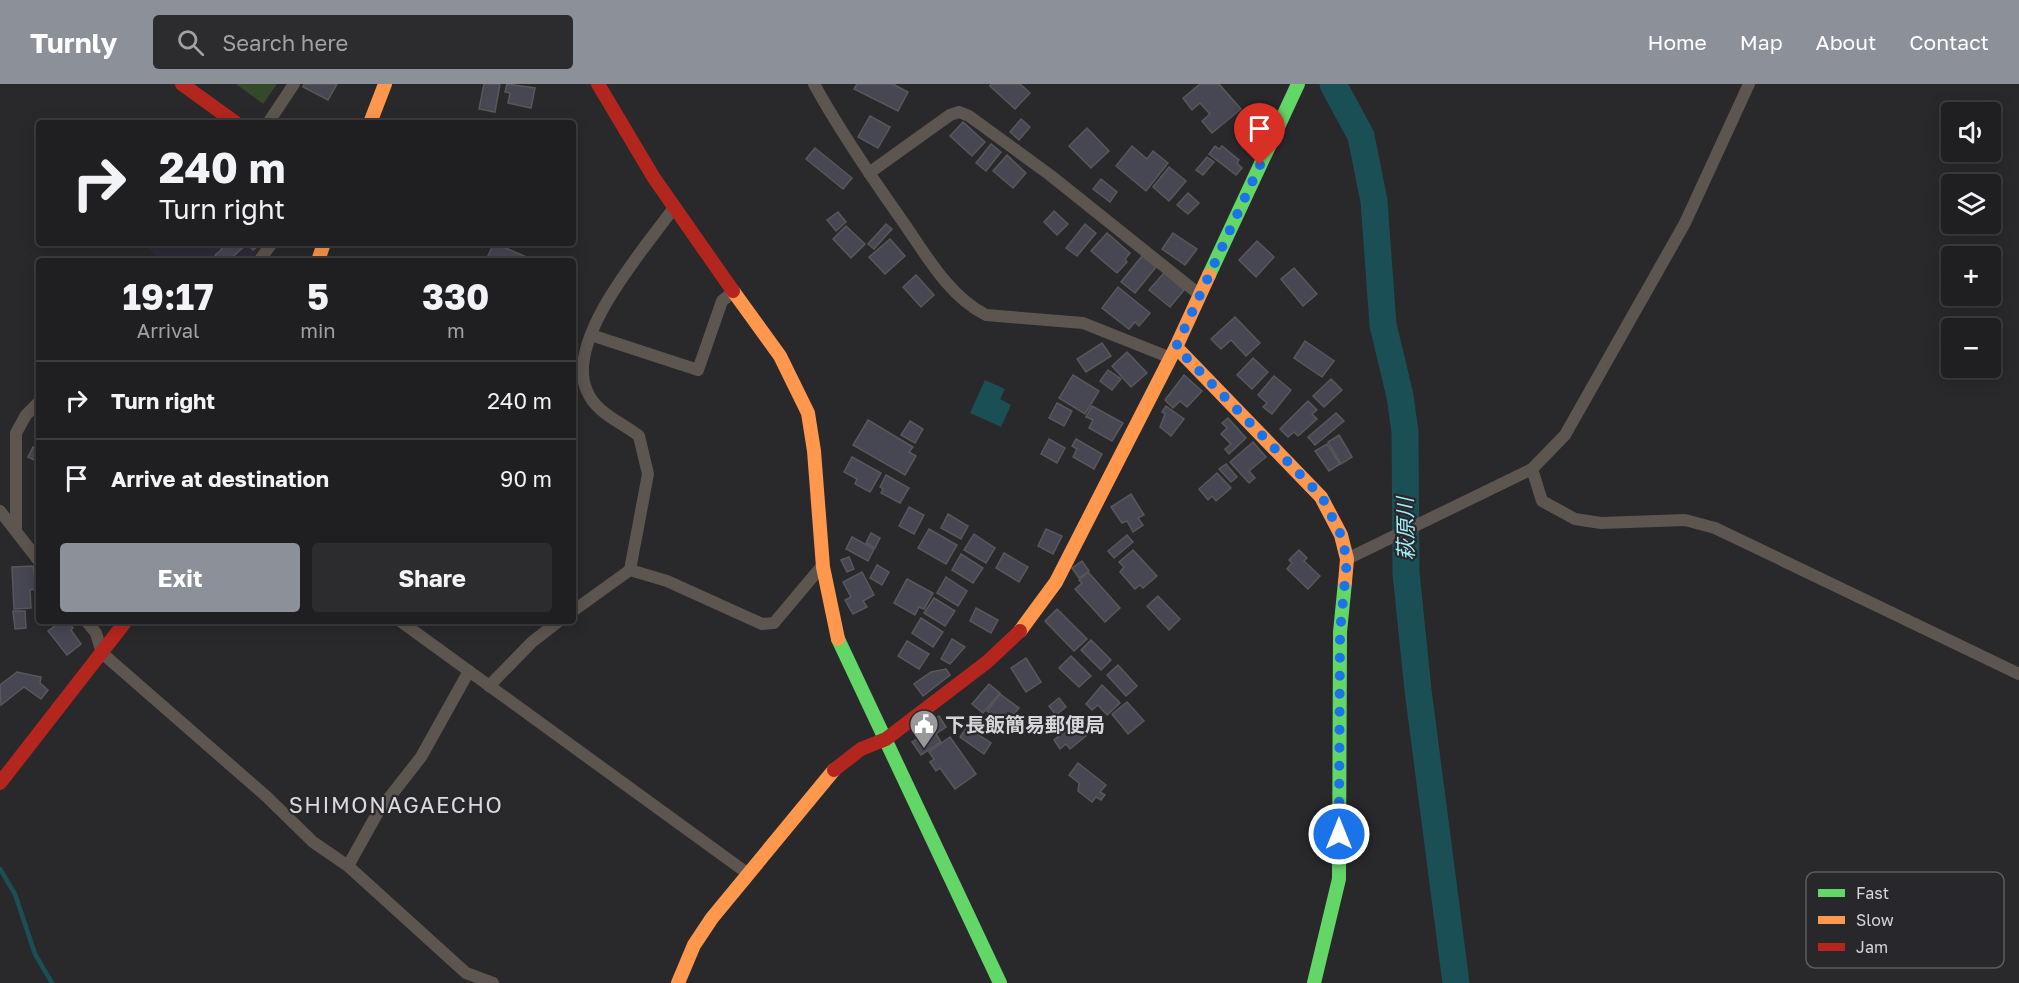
<!DOCTYPE html>
<html lang="en">
<head>
<meta charset="utf-8">
<style>
	body { margin:0; font-family:"Golos Text","Noto Sans JP",sans-serif; background:#2c2b2d; color:#f1f3f6; height:100vh; display:flex; flex-direction:column; font-size:22px; white-space:nowrap }
	* { box-sizing:border-box; margin:0 }
	p { font-size:20px; color:#a1a2a5 }
	.icon { flex:none; width:33px; height:33px; fill:none; stroke:currentColor; stroke-width:2; stroke-linecap:round; stroke-linejoin:round }
	.map { position:relative; flex:1; overflow:hidden }
	.side { position:absolute; left:36px; top:174px; width:540px; height:366px; display:flex; flex-direction:column; background:#1f1e20; border-radius:6px; box-shadow:0 3px 15px #0003,0 0 0 2px #3c3c3e }
	.side>* { flex:none }
	.banner { position:absolute; left:36px; top:36px; width:540px; height:126px; border-radius:6px; box-shadow:0 3px 15px #0003,0 0 0 2px #3c3c3e; background:#1f1e20; color:#f1f3f6; overflow:hidden }
	.buttons { position:absolute; left:1941px; top:18px; display:grid; gap:12px }
	.buttons a { display:grid; place-items:center; width:60px; height:60px; border-radius:6px; background:#1f1e20; box-shadow:0 3px 15px #0003,0 0 0 2px #3c3c3e; font-size:30px }
	.pin { position:absolute; display:grid; place-items:center; width:51px; height:51px; color:#fff; margin:-62px -26px; border-radius:50% 50% 50% 0; rotate:-45deg; box-shadow:0 0 6px #0007 }
	.pin .icon { rotate:45deg }
	.me { position:absolute; width:66px; margin:-33px; rotate:0deg; stroke-linejoin:round; filter:drop-shadow(0 0 4px #0008) }
	.turn { display:flex; align-items:center; gap:21px; height:126px; padding:0 24px; font-size:27px }
	.turn .icon { width:78px; height:78px; stroke-width:2.5 }
	.turn b { display:block; font-size:42px; line-height:51px }
	.eta { display:flex; justify-content:space-evenly; align-items:center; height:102px; text-align:center }
	.eta b { font-size:36px; font-weight:700; line-height:42px }
	.cta { display:flex; gap:12px; margin-top:auto; padding:12px 24px }
	.cta a { flex:1; height:69px; border-radius:6px; background:#8c9099; color:#fff; font-size:24px; font-weight:700; line-height:69px; text-align:center }
	.cta a+a { background:#2c2b2d; color:#f1f3f6 }
	ul { padding:0; list-style:none }
	li { display:flex; align-items:center; gap:18px; height:78px; padding:0 24px; border-top:2px solid #3c3c3e }
	li div { flex:1 }
	li b { display:block; font-size:22px }
	li em { font-style:normal }
	header { display:flex; align-items:center; gap:36px; box-sizing:border-box; height:84px; padding:0 30px; background:#8c9099; color:#fff }
	header strong { font-size:28px }
	nav { display:flex; gap:33px; margin-inline-start:auto; font-size:21px }
	.search { width:420px; height:54px; background:#2c2b2d; display:flex; align-items:center; gap:15px; box-sizing:border-box; padding:0 21px; border-radius:6px; color:#a1a2a5; font-size:22px }
	.map>svg:first-child { display:block }
	.education { fill:#2f2b3a }
	.green { fill:#334929 }
	.water { fill:#1a4f55 }
	.lines { fill:none; stroke-linecap:round; stroke-linejoin:round }
	.stream { stroke:#1a4f55; stroke-width:4.5 }
	.river { stroke:#1a4f55; stroke-width:27 }
	.building { fill:#474754; stroke:#585759; stroke-width:1.5 }
	.street { stroke:#5d554f; stroke-width:12 }
	.fast { stroke:#63d668; stroke-width:14 }
	.slow { stroke:#ff974d; stroke-width:14 }
	.jam { stroke:#b3261e; stroke-width:14 }
	.route { stroke:#1a73e8; stroke-width:10; stroke-dasharray:0 18 }
	.labels { text-anchor:middle; dominant-baseline:central; stroke-width:4.5; stroke-linejoin:round; paint-order:stroke }
	.poi-label { font-size:20px; font-weight:bold; fill:#d6d5d7; stroke:#28272b; text-anchor:start }
	.water-label { font-size:21px; font-style:italic; fill:#a2f0f9; stroke:#28272b }
	.quarter-label { font-size:22px; letter-spacing:1.5px; fill:#dcdae0; stroke:#28272b }
	.key { fill:#28272b; stroke:#5c5b5f; stroke-width:1.5 }
	.key-label { font-size:16px; fill:#d6d5d7 }
</style>
</head>
<body>
<header>
<strong>Turnly</strong>
<div class="search"><svg class="icon" aria-label="search" viewBox="0 0 24 24"><circle cx="10" cy="10" r="6"/><path d="M15 15l6 6"/></svg>Search here</div>
<nav><a>Home</a><a>Map</a><a>About</a><a>Contact</a></nav>
</header>
<div class="map">
<svg width="2019" height="899" viewBox="0 0 2019 899">
	<rect width="100%" height="100%" fill="#29282a"/>
	<polygon class="education" points="144,159 264,159 250,177 160,177"/>
	<polygon class="green" points="236,0 277,0 263,20"/>
	<polygon class="water" points="985,296 1005,305 1000,315 1011,321 1001,343 970,329"/>
	<g class="lines">
		<polyline class="stream" points="0,785 15,810 35,870 52,899"/>
		<polyline class="river" points="1333,0 1361,52 1374,117 1383,241 1400,312 1405,348 1406,489 1418,606 1456,899"/>
	</g>
	<g class="building">
		<polygon points="304,0 337,0 328,16 303,3"/>
		<polygon points="484,0 500,0 495,28 479,25"/>
		<polygon points="507,0 535,4 531,24 508,19 510,9 505,8"/>
		<polygon points="857,0 893,0 908,8 898,27 854,5"/>
		<polygon points="991,0 1020,0 1030,9 1015,25 990,2"/>
		<polygon points="1200,0 1219,0 1241,25 1212,49 1202,37 1210,30 1200,19 1192,26 1183,14"/>
		<polygon points="870,32 890,43 878,64 858,53"/>
		<polygon points="1021,35 1030,43 1019,56 1010,48"/>
		<polygon points="963,38 985,58 972,72 950,52"/>
		<polygon points="1087,44 1109,67 1091,84 1069,62"/>
		<polygon points="991,60 1001,68 986,87 976,79"/>
		<polygon points="1132,62 1147,75 1153,67 1168,79 1146,107 1116,82"/>
		<polygon points="1215,62 1219,65 1222,62 1239,76 1237,79 1242,84 1236,91 1209,70"/>
		<polygon points="815,64 852,94 843,105 806,75"/>
		<polygon points="1007,71 1026,89 1013,104 993,87"/>
		<polygon points="1207,73 1214,78 1203,91 1196,86"/>
		<polygon points="1169,83 1186,97 1169,117 1153,103"/>
		<polygon points="1101,95 1117,108 1110,118 1093,105"/>
		<polygon points="1188,109 1199,119 1188,130 1177,121"/>
		<polygon points="1054,127 1068,140 1057,151 1044,138"/>
		<polygon points="838,128 846,138 836,147 827,136"/>
		<polygon points="886,140 892,145 874,165 868,160"/>
		<polygon points="1085,140 1096,149 1077,172 1066,164"/>
		<polygon points="846,142 865,160 851,174 833,155"/>
		<polygon points="1107,149 1130,169 1125,175 1127,178 1117,189 1091,167"/>
		<polygon points="1173,149 1197,165 1185,181 1162,165"/>
		<polygon points="890,155 905,172 885,190 869,173"/>
		<polygon points="1257,157 1274,173 1256,193 1239,176"/>
		<polygon points="221,159 257,159 259,161 253,166 247,160 228,177 220,177 215,171 222,165 219,161"/>
		<polygon points="494,159 529,174 528,177 493,177 487,174"/>
		<polygon points="1142,172 1156,183 1135,209 1121,198"/>
		<polygon points="1294,184 1317,210 1303,222 1281,195"/>
		<polygon points="1164,189 1184,206 1170,223 1149,206"/>
		<polygon points="916,191 934,211 921,223 903,203"/>
		<polygon points="1118,203 1150,229 1139,242 1135,238 1129,245 1102,224"/>
		<polygon points="1235,233 1260,259 1246,272 1231,256 1221,265 1211,255"/>
		<polygon points="1305,257 1334,277 1322,293 1294,274"/>
		<polygon points="1102,259 1111,272 1086,288 1077,275"/>
		<polygon points="1127,268 1147,289 1131,303 1112,282"/>
		<polygon points="1253,274 1268,288 1252,305 1237,291"/>
		<polygon points="1108,286 1121,295 1112,306 1100,297"/>
		<polygon points="1073,291 1099,307 1085,330 1059,314"/>
		<polygon points="1184,291 1202,307 1187,323 1180,317 1173,324 1165,316"/>
		<polygon points="1274,292 1291,306 1272,330 1263,323 1267,319 1258,311"/>
		<polygon points="1331,295 1342,306 1324,323 1313,312"/>
		<polygon points="1308,317 1317,326 1312,330 1317,335 1298,352 1294,348 1288,353 1280,345"/>
		<polygon points="1057,319 1072,327 1064,342 1049,334"/>
		<polygon points="1092,322 1123,339 1112,357 1089,344 1093,336 1086,333"/>
		<polygon points="1166,322 1184,335 1171,352 1160,343 1165,330 1162,328"/>
		<polygon points="1336,329 1344,337 1315,361 1308,353"/>
		<polygon points="1228,334 1246,354 1229,370 1225,365 1231,360 1221,350 1227,344 1222,339"/>
		<polygon points="868,336 913,363 909,368 916,372 905,391 853,361"/>
		<polygon points="910,337 923,345 915,359 901,351"/>
		<polygon points="1339,351 1352,373 1341,380 1328,358"/>
		<polygon points="1049,355 1065,364 1057,379 1041,370"/>
		<polygon points="1076,355 1102,370 1094,385 1073,373 1077,365 1072,362"/>
		<polygon points="1253,358 1266,373 1249,387 1255,394 1249,399 1230,378"/>
		<polygon points="1327,360 1340,380 1329,387 1315,367"/>
		<polygon points="33,363 39,366 36,377 28,373"/>
		<polygon points="852,373 881,389 870,408 855,400 857,395 844,388"/>
		<polygon points="1226,380 1237,393 1231,398 1219,385"/>
		<polygon points="1217,389 1231,404 1216,417 1212,412 1208,416 1199,405"/>
		<polygon points="886,391 909,404 900,419 881,409 883,405 880,403"/>
		<polygon points="1131,410 1144,431 1138,434 1143,441 1133,448 1127,437 1122,439 1111,423"/>
		<polygon points="909,423 924,431 914,450 899,442"/>
		<polygon points="948,430 968,442 961,455 941,444"/>
		<polygon points="929,445 957,461 946,480 918,464"/>
		<polygon points="1046,445 1062,452 1053,470 1038,462"/>
		<polygon points="871,449 880,454 875,464 866,459"/>
		<polygon points="974,450 995,464 986,479 964,466"/>
		<polygon points="1127,451 1133,458 1114,474 1108,467"/>
		<polygon points="852,453 874,465 868,477 846,465"/>
		<polygon points="1133,466 1157,492 1143,504 1140,501 1135,505 1120,488 1124,483 1119,478"/>
		<polygon points="1299,466 1307,474 1304,477 1320,492 1308,505 1287,485 1292,479 1289,476"/>
		<polygon points="1004,469 1028,483 1019,498 996,484"/>
		<polygon points="961,470 983,484 973,499 952,486"/>
		<polygon points="849,473 854,485 847,488 841,476"/>
		<polygon points="1082,477 1089,487 1079,494 1072,484"/>
		<polygon points="877,481 889,488 882,501 870,494"/>
		<polygon points="33,482 37,505 30,506 31,524 14,525 12,483"/>
		<polygon points="862,488 874,511 863,517 867,523 853,530 845,516 851,513 843,498"/>
		<polygon points="1088,488 1120,524 1105,538 1075,505 1082,499 1079,496"/>
		<polygon points="946,493 967,507 958,522 937,509"/>
		<polygon points="907,495 933,509 924,525 919,523 915,531 894,519"/>
		<polygon points="1158,512 1180,535 1169,546 1147,522"/>
		<polygon points="934,514 955,527 945,542 924,529"/>
		<polygon points="976,524 998,536 991,549 970,537"/>
		<polygon points="1057,525 1087,555 1074,567 1045,537"/>
		<polygon points="13,527 25,527 26,544 15,545"/>
		<polygon points="921,534 943,548 933,563 912,549"/>
		<polygon points="62,537 71,537 69,539 73,544 71,546 81,560 67,571 48,547"/>
		<polygon points="952,555 965,563 950,580 941,575"/>
		<polygon points="1091,556 1111,576 1101,586 1081,566"/>
		<polygon points="907,557 929,570 919,585 898,572"/>
		<polygon points="1071,572 1091,592 1079,603 1059,584"/>
		<polygon points="1026,574 1041,598 1026,608 1011,584"/>
		<polygon points="1118,581 1137,602 1126,612 1107,591"/>
		<polygon points="946,585 950,591 923,612 914,600 931,588"/>
		<polygon points="17,588 41,593 40,599 48,606 41,615 24,603 1,621 0,601"/>
		<polygon points="989,600 1000,609 983,629 972,620"/>
		<polygon points="1102,601 1120,619 1107,631 1098,621 1092,626 1086,620"/>
		<polygon points="1000,610 1019,624 1010,635 1006,633 1001,638 987,627"/>
		<polygon points="1059,614 1066,623 1056,631 1049,622"/>
		<polygon points="1127,618 1144,637 1128,650 1112,630"/>
		<polygon points="939,632 946,643 928,655 920,644"/>
		<polygon points="1078,636 1088,650 1070,665 1066,660 1060,665 1054,656"/>
		<polygon points="967,643 991,659 984,670 960,653"/>
		<polygon points="925,650 928,655 936,650 941,658 921,671 912,658"/>
		<polygon points="950,653 976,690 955,705 940,684 936,687 930,678 934,675 929,668"/>
		<polygon points="1078,679 1106,701 1100,708 1105,711 1101,716 1096,713 1092,718 1078,707 1079,699 1069,691"/>
	</g>
	<g class="lines">
		<g class="street">
			<path d="M 814,0 C 840,47 870,91 901,135 C 925,169 948,212 986,231 L 1083,239 L 1171,274"/>
			<polyline points="268,39 294,0"/>
			<polyline points="869,89 950,31 959,28 969,32 1050,91 1200,211"/>
			<polyline points="259,177 272,159"/>
			<polyline points="591,251 698,286 722,217 733,208"/>
			<polyline points="1532,385 1542,417 1575,435 1601,439 1685,436 1715,444 2019,590"/>
			<polyline points="0,427 39,477"/>
			<polyline points="16,447 16,349 26,331 39,318"/>
			<polyline points="1347,475 1532,385 1565,351 1685,139 1749,0"/>
			<path d="M 630,486 L 648,390 L 639,352 C 621,338 596,329 587,307 C 564,256 644,165 673,125"/>
			<polyline points="573,527 630,486 667,497 762,540 774,539 821,483"/>
			<polyline points="86,537 96,549 102,569 267,713 313,758 348,782 466,889 493,899"/>
			<polyline points="400,537 747,789"/>
			<polyline points="489,602 532,558 559,537"/>
			<polyline points="348,782 378,728 421,673 469,587"/>
		</g>
		<g class="fast">
			<polyline points="1209,191 1298,0"/>
			<polyline points="838,555 1000,899"/>
			<polyline points="1314,899 1339,795 1340,548 1345,498"/>
		</g>
		<g class="slow">
			<polyline points="370,39 385,0"/>
			<polyline points="318,177 324,159"/>
			<polyline points="733,207 780,272 808,329 814,367 823,483 838,555"/>
			<polyline points="1176,263 1321,413 1341,451 1347,475 1345,498"/>
			<polyline points="1020,547 1056,498 1176,263 1209,191"/>
			<polyline points="678,899 694,861 712,834 834,686"/>
		</g>
		<g class="jam">
			<polyline points="182,0 236,39"/>
			<polyline points="598,0 654,94 733,207"/>
			<polyline points="834,686 861,665 886,655 987,578 1020,547"/>
			<polyline points="0,699 126,537"/>
		</g>
	</g>
	<g class="lines">
		<polyline class="route" points="1260,81 1176,263 1322,413 1341,451 1347,476 1340,548 1339,750"/>
	</g>
	<defs>
		<g id="civic-pin" transform="scale(1.5)"><path d="M0 17L-7.5 6A9.5 9.5 0 1 1 7.5 6Z" fill="#99989a" stroke="#28272b"/><path d="M-.6-6.5H3V-4.5H.6V-3L4-1V1h2V6H-6V1h2V-1L-.6-3ZM-1.2 2.5V6h2.4V2.5Z" fill="#fff"/></g>
	</defs>
	<g fill-rule="evenodd">
		<use href="#civic-pin" x="924" y="640"/>
	</g>
	<g class="labels">
		<g class="poi-label">
			<text x="945" y="640">下長飯簡易郵便局</text>
		</g>
		<g class="water-label">
			<text transform="translate(1405 445) rotate(-91)">萩原川</text>
		</g>
		<g class="quarter-label">
			<text x="396" y="720">SHIMONAGAECHO</text>
		</g>
	</g>
	<rect x="1806" y="788" width="198" height="96" rx="9" class="key"/>
	<rect x="1818" y="805" width="27" height="8" fill="#63d668"/>
	<rect x="1818" y="832" width="27" height="8" fill="#ff974d"/>
	<rect x="1818" y="859" width="27" height="8" fill="#b3261e"/>
	<g class="key-label">
		<text x="1856" y="815">Fast</text>
		<text x="1856" y="842">Slow</text>
		<text x="1856" y="869">Jam</text>
	</g>
</svg>
<div class="buttons">
<a><svg class="icon" aria-label="sound" viewBox="0 0 24 24"><path d="M4 9h4l5-4v14l-5-4H4zM17 9q2 3 0 6"/></svg></a>
<a><svg class="icon" aria-label="layers" viewBox="0 0 24 24"><path d="M12 4l9 5-9 5-9-5zM3 14l9 5 9-5"/></svg></a>
<a>+</a>
<a>−</a>
</div>
<div class="pin" style="left:1260px;top:81px;background:#d93025"><svg class="icon" aria-label="arrive" viewBox="0 0 24 24"><path d="M6 21V4h12l-3 4 3 4H6"/></svg></div>
<svg class="me" style="left:1339px;top:750px" viewBox="-20 -20 40 40"><circle r="17" fill="#1a73e8" stroke="#fff" stroke-width="3"/><path d="M0-11L8 9 0 5-8 9z" fill="#fff"/></svg>
<div class="banner">
<div class="turn"><svg class="icon" aria-label="right" viewBox="0 0 24 24"><path d="M7 20v-9h11M14 6l5 5-5 5"/></svg><div><b>240 m</b>Turn right</div></div>
</div>
<section class="side">
<div class="eta">
<div><b>19:17</b><p>Arrival</p></div>
<div><b>5</b><p>min</p></div>
<div><b>330</b><p>m</p></div>
</div>
<ul>
<li><svg class="icon" aria-label="right" viewBox="0 0 24 24"><path d="M7 20v-9h11M14 6l5 5-5 5"/></svg><div><b>Turn right</b></div><em>240 m</em></li>
<li><svg class="icon" aria-label="arrive" viewBox="0 0 24 24"><path d="M6 21V4h12l-3 4 3 4H6"/></svg><div><b>Arrive at destination</b></div><em>90 m</em></li>
</ul>
<div class="cta"><a>Exit</a><a>Share</a></div>
</section>
</div>
</body>
</html>
